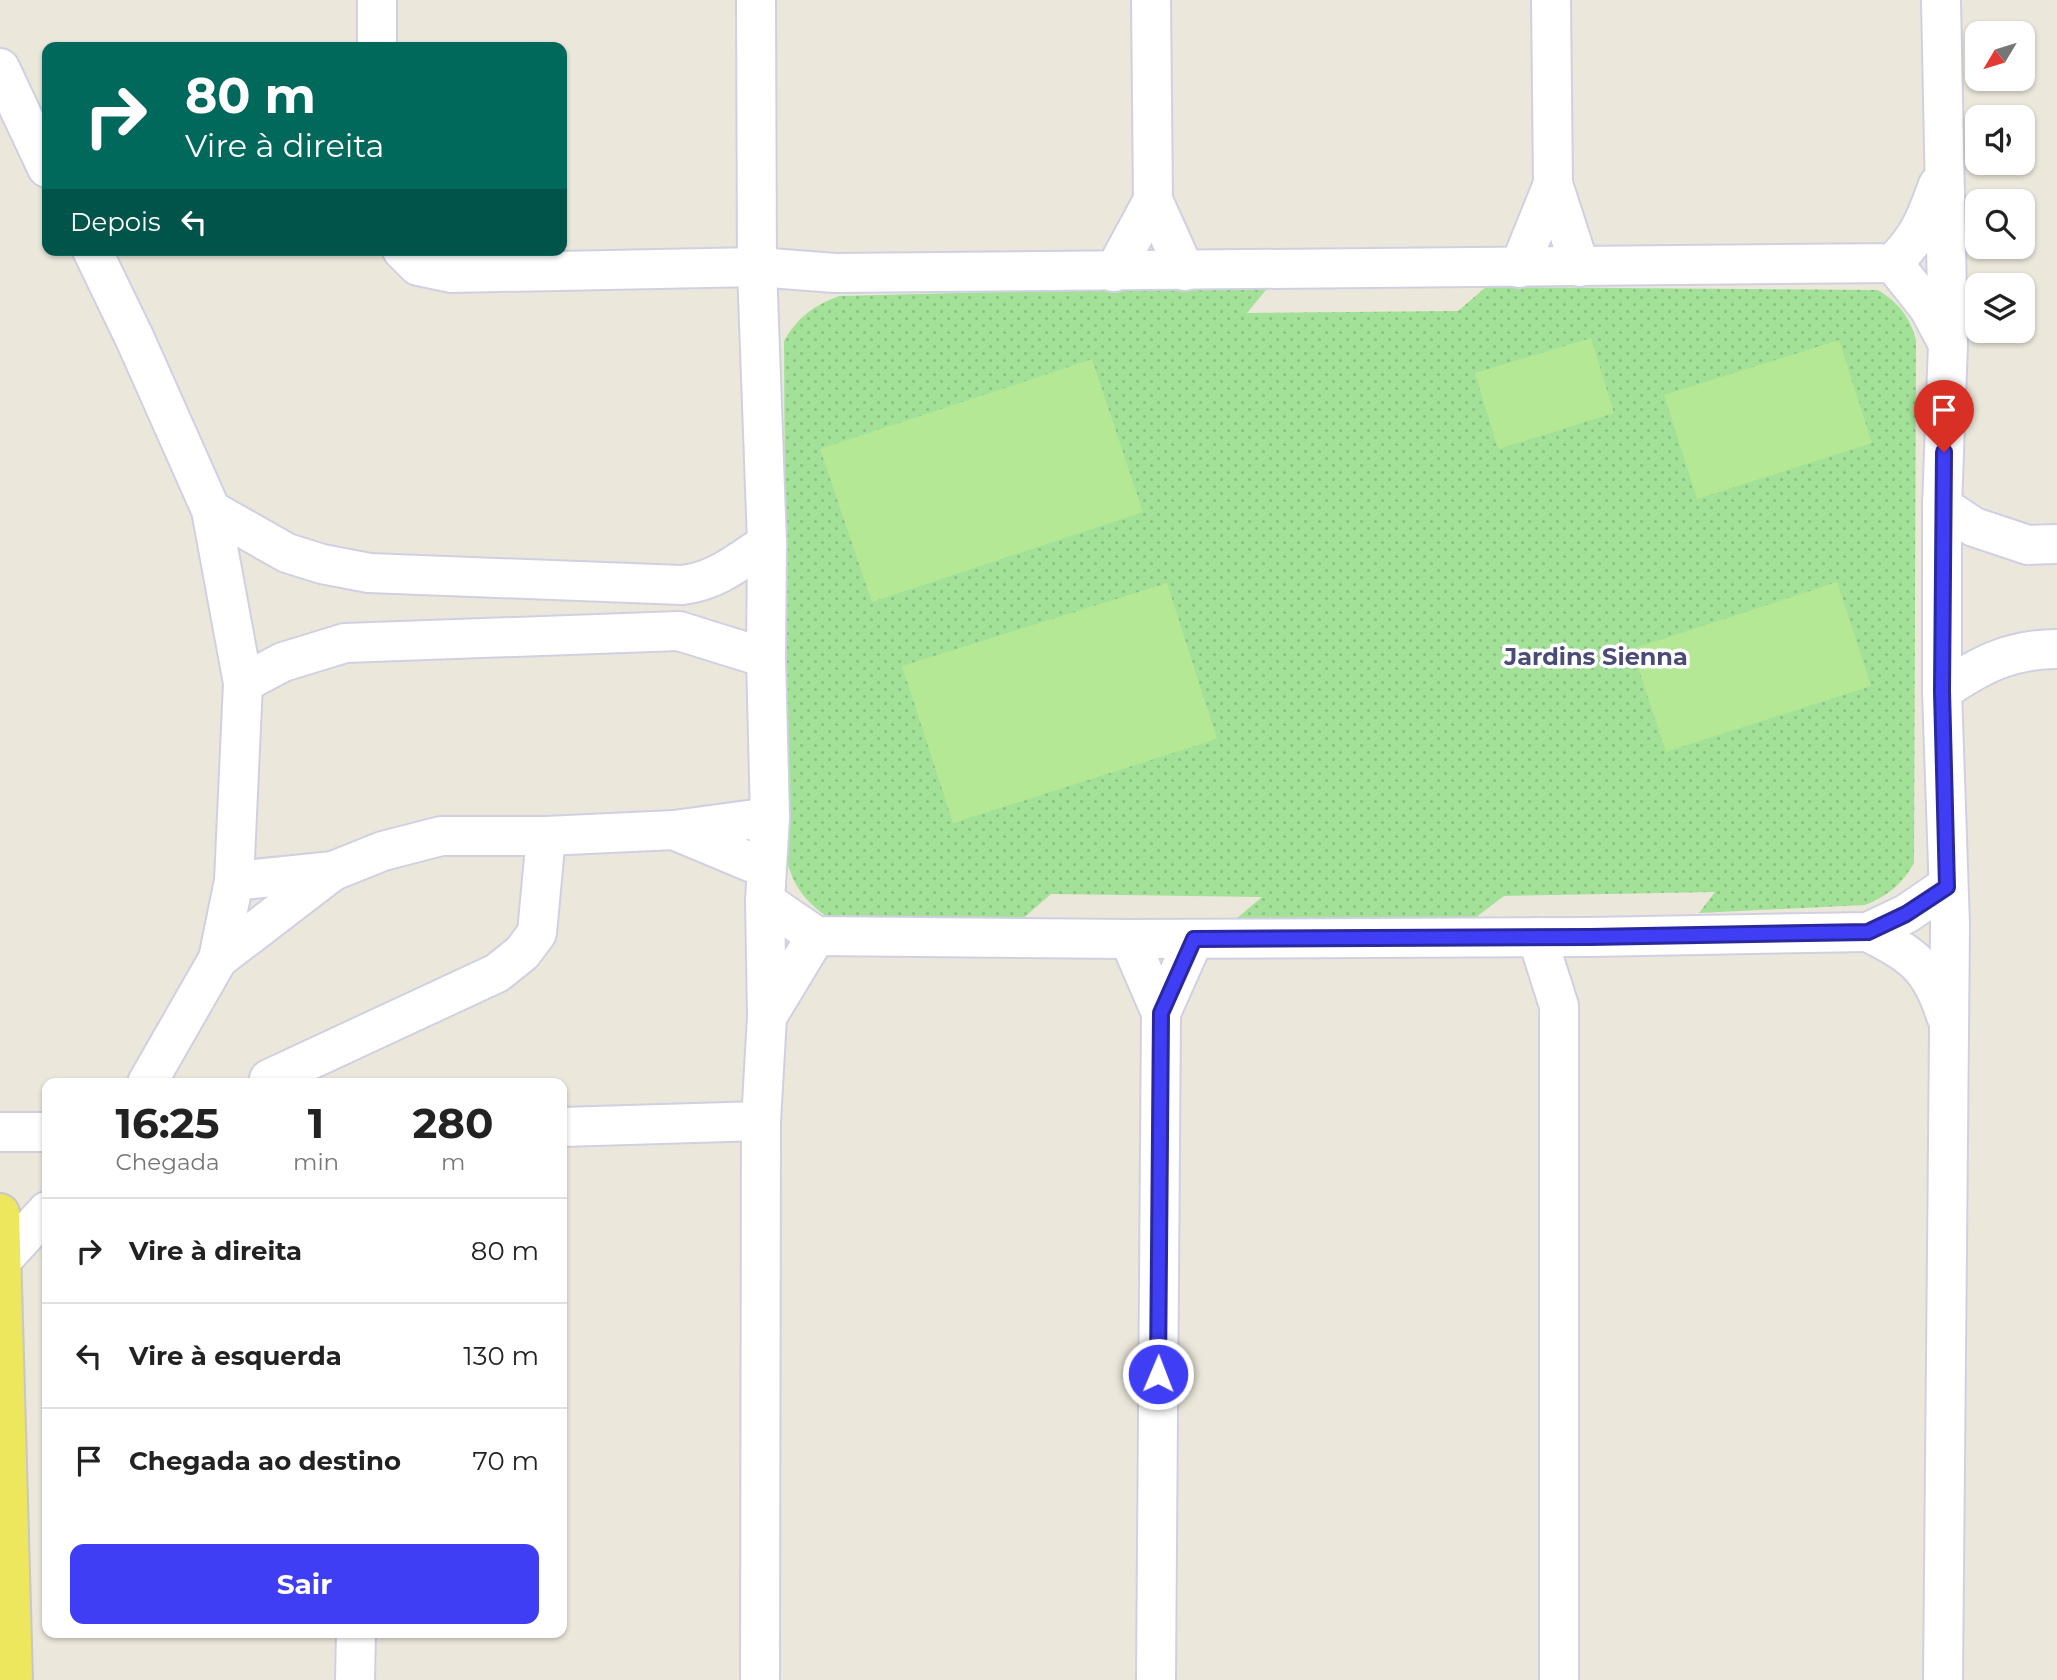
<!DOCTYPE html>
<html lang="pt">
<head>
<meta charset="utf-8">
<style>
	body { margin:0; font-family:Montserrat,sans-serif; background:#f6f6f6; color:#222; height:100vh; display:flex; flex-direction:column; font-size:26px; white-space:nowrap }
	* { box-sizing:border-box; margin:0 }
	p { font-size:23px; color:#767676 }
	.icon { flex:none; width:38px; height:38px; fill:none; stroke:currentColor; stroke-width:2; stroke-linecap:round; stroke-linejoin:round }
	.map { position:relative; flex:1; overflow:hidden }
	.panel { position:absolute; left:42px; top:1078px; width:525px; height:560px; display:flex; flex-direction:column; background:#fff; border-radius:14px; box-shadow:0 2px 5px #0004 }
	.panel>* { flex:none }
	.guide { position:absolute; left:42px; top:42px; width:525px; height:214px; border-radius:14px; box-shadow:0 2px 5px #0004; background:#00695c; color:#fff; overflow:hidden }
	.needle { width:46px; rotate:232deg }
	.buttons { position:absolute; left:1965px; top:21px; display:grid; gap:14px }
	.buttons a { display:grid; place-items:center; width:70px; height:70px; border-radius:14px; background:#fff; box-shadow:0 2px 5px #0004; font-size:35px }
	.pin { position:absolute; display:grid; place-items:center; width:60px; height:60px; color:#fff; margin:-72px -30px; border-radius:50% 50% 50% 0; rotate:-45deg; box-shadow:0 0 7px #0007 }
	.pin .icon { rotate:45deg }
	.me { position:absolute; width:77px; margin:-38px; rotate:1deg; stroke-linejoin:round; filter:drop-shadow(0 0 5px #0008) }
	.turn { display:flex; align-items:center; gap:24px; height:147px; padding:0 28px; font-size:32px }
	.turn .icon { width:91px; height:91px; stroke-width:2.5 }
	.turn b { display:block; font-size:49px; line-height:60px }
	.then { display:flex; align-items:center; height:66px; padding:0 28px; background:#0003; gap:14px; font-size:26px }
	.eta { display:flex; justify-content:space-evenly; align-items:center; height:119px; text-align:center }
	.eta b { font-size:42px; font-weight:700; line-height:49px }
	.action { display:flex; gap:14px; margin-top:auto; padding:14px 28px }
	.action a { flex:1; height:80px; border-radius:14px; background:#3f3ef5; color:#fff; font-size:28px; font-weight:700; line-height:80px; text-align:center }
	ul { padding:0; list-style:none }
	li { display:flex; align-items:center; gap:21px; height:105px; padding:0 28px; border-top:2px solid #e0e0e0 }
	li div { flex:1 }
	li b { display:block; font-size:26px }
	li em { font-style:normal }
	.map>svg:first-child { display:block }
	.park { fill:url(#park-dots) }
	.pitch { fill:#b4e894 }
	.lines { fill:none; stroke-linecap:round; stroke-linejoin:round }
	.minor-casing { stroke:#d0d0e2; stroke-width:42 }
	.major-casing { stroke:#c7c7c7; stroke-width:42 }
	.minor { stroke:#fff; stroke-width:38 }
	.major { stroke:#ede75e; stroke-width:38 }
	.route-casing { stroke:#29289f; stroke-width:18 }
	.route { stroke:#3f3ef5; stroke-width:12 }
	.labels { text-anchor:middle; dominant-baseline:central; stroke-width:7; stroke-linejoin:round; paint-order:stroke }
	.district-label { font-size:24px; font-weight:bold; fill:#4b4b78; stroke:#fff }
</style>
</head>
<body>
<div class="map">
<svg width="2057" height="1680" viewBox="0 0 2057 1680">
	<defs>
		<pattern id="park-dots" width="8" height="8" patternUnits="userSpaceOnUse" patternTransform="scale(1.75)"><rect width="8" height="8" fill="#a3e198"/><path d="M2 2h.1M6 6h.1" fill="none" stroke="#8cc183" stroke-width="1.8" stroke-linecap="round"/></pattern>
	</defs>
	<rect width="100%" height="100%" fill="#ebe7db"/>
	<path class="park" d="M 1270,285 L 1247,313 L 1458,311 L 1486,287 L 1878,290 C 1899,303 1910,317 1916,340 L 1914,863 C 1902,884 1888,896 1865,905 L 1699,913 L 1715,892 L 1504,896 L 1475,918 L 1236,919 L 1262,897 L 1051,894 L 1020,921 L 826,916 C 805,901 794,886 787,862 L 784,341 C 798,317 813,306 839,296 Z"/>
	<g class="pitch">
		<polygon points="1591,338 1614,413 1498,449 1475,373"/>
		<polygon points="1839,340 1872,443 1697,499 1664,395"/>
		<polygon points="1092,359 1143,512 872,602 820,449"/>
		<polygon points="1837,582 1871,686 1666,752 1632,649"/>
		<polygon points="1167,583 1217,739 953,823 902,666"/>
	</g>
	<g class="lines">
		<g class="minor-casing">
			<g id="minor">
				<polyline points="377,0 377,47"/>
				<polyline points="756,0 757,267 767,543 766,658 770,817 765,901 767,1017 761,1121 760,1680"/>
				<polyline points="1151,0 1153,200 1185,271"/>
				<polyline points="1551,0 1553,184 1580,267"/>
				<polyline points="1941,0 1948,344 1942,506 1942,691 1950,925 1943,1680"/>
				<polyline points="0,68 47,168"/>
				<polyline points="92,250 135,339 211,510 243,683 234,881 218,959 147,1083"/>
				<path d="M 402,250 L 418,266 L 451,273 L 757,267 L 835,273 L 1893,263 C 1919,238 1926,218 1938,185"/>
				<polyline points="1893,263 1928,307 1947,342"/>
				<polyline points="1519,268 1553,184"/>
				<polyline points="1114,272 1153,200"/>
				<polyline points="1942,506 1974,527 2028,545 2057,544"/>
				<path d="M 211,510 L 287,553 L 322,564 L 369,573 L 682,585 C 715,582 740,561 767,543"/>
				<polyline points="243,683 283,662 345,643 679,631 766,658"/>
				<path d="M 1942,691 C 1980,665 2010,649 2057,649"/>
				<polyline points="676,831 767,869"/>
				<polyline points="234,881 333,871 383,851 441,836 546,836 674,830 770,817"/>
				<polyline points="765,901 816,936 1129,939 1590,937 1868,932 1906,914 1947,886"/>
				<path d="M 1868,932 C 1913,955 1930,966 1946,1016"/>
				<polyline points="1537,937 1559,1006 1559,1680"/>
				<polyline points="1129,939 1161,1013 1156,1680"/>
				<polyline points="218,959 333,871"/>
				<polyline points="1161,1013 1194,939"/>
				<polyline points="767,1017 816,936"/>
				<polyline points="269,1079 497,973 522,953 537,933 546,836"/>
				<polyline points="562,1127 761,1121"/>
				<polyline points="0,1132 47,1132"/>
				<polyline points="3,1259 47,1211"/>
				<polyline points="355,1680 356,1633"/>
			</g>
		</g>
		<g class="major-casing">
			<polyline id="major" points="0,1213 13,1680"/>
		</g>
		<use href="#minor" class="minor"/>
		<use href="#major" class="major"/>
	</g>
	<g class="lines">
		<g class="route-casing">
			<polyline id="route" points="1158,1374 1161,1013 1194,939 1590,937 1868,932 1906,914 1947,887 1942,691 1944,452"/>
		</g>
		<use href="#route" class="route"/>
	</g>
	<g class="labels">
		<g class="district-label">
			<text x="1596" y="656">Jardins Sienna</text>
		</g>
	</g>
</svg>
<div class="buttons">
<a><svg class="needle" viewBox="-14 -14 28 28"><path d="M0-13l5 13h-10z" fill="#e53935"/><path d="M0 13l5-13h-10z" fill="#767676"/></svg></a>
<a><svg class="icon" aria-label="sound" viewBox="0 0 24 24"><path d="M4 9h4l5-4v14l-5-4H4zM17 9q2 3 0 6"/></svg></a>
<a><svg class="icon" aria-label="search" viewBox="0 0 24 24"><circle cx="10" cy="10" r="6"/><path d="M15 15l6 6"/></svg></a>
<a><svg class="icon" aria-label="layers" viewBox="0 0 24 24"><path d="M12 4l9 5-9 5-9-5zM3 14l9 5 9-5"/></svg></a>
</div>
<div class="pin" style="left:1944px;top:452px;background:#d93025"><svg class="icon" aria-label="arrive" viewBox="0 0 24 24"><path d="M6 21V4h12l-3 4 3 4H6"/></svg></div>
<svg class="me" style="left:1158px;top:1374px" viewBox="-20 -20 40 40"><circle r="17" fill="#3f3ef5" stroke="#fff" stroke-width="3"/><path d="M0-11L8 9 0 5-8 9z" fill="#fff"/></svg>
<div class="guide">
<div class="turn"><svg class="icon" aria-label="right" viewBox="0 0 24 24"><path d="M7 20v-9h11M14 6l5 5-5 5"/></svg><div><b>80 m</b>Vire à direita</div></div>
<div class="then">Depois<svg class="icon" aria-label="left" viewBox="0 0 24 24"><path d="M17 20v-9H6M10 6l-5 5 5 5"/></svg></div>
</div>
<section class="panel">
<div class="eta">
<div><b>16:25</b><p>Chegada</p></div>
<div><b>1</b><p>min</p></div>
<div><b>280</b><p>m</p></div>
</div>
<ul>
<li><svg class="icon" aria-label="right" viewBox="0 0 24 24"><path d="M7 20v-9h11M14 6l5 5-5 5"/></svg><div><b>Vire à direita</b></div><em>80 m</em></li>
<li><svg class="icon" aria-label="left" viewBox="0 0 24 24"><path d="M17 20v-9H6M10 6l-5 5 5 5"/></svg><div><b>Vire à esquerda</b></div><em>130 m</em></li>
<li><svg class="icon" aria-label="arrive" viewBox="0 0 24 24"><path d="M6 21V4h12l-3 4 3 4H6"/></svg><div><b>Chegada ao destino</b></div><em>70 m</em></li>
</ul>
<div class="action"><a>Sair</a></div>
</section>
</div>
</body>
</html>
